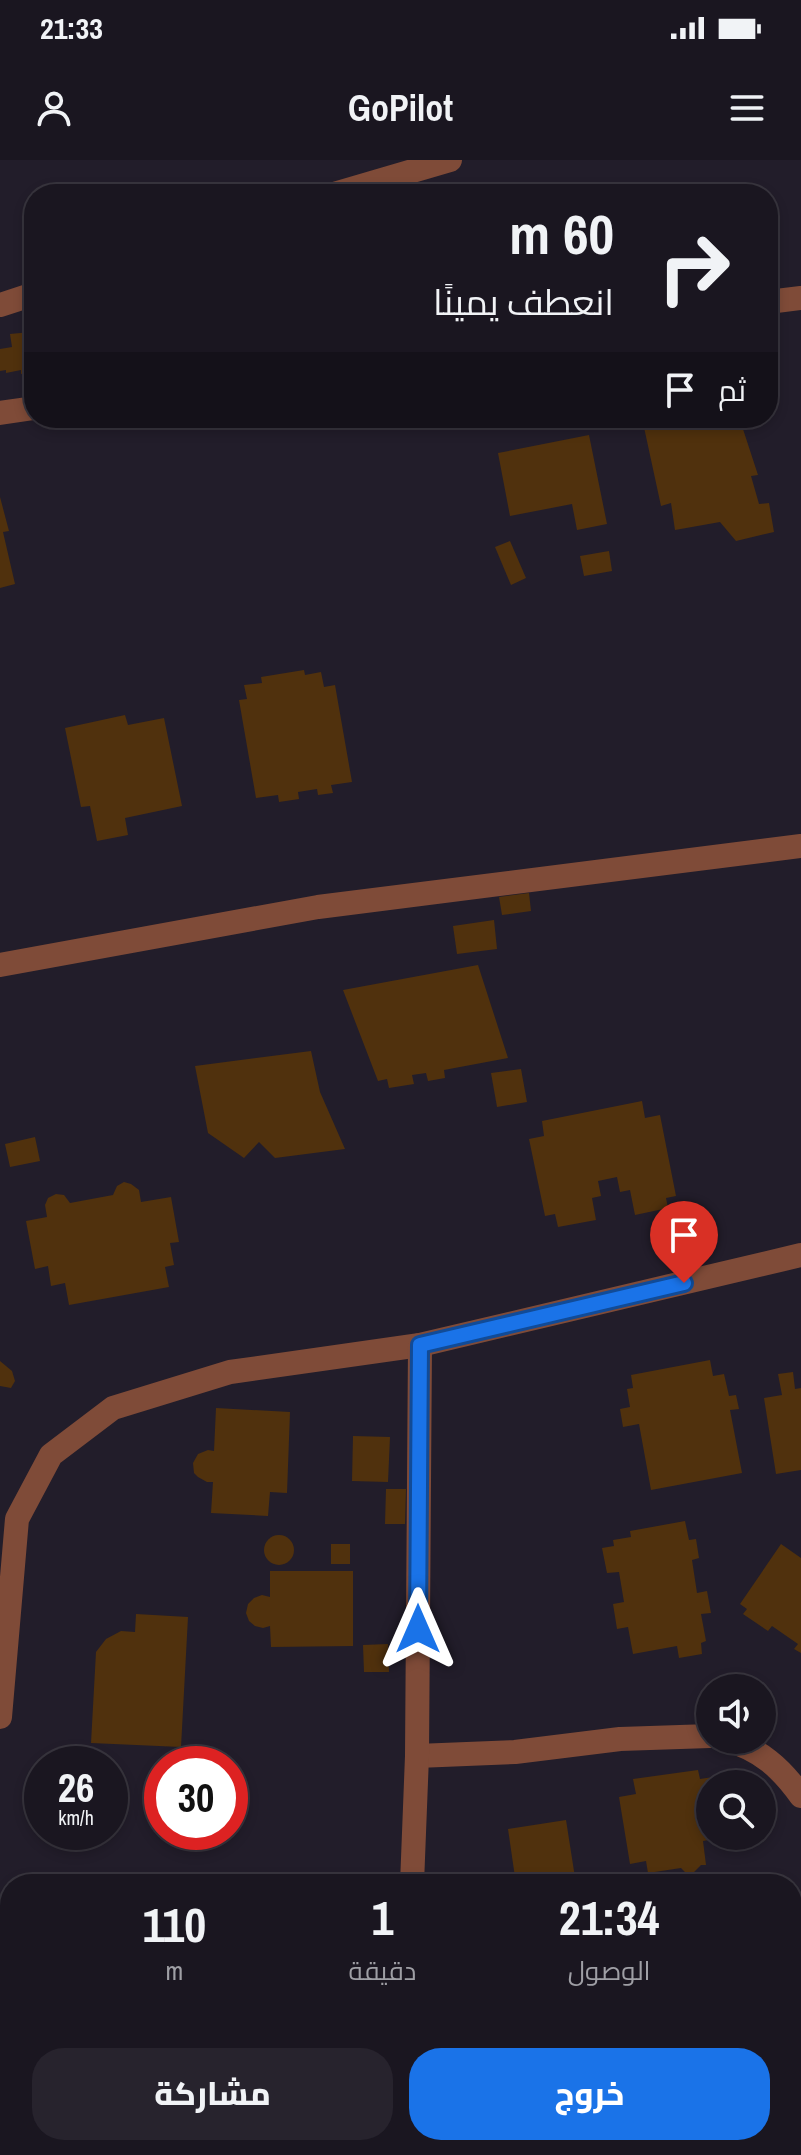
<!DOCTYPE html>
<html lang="ar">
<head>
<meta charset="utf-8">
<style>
	body { margin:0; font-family:"Archivo Narrow",Cairo,sans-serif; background:#27232d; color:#f1f3f6; direction:rtl; height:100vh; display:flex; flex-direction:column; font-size:30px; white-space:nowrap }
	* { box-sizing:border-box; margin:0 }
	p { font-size:26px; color:#9f9fa5 }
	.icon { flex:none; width:44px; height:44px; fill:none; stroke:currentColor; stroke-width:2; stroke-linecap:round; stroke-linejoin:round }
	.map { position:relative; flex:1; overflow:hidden; direction:ltr }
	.sheet { position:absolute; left:0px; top:1714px; width:802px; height:282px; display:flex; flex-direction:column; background:#1a1620; border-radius:32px 32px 0 0; box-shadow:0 4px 12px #0003,0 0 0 2px #38353e; direction:rtl }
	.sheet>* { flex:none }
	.hud { position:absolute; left:24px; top:24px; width:754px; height:244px; border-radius:32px; box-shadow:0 4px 12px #0003,0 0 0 2px #38353e; direction:rtl; background:#1a1620; color:#f1f3f6; overflow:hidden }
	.fabs { position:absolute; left:696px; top:1514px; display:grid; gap:16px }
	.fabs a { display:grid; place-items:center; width:80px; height:80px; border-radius:50%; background:#1a1620; box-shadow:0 4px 12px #0003,0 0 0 2px #38353e; font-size:40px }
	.speed { position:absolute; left:24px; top:1586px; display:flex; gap:16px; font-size:40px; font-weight:700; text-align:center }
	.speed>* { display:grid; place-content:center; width:104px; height:104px; border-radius:50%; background:#1a1620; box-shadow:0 4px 12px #0003,0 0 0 2px #38353e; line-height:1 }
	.speed small { font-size:20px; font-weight:400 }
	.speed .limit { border:12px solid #d22; background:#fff; color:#111 }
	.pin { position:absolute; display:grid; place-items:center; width:68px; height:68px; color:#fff; margin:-82px -34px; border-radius:50% 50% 50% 0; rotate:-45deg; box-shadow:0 0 8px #0007 }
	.pin .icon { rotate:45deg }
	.me { position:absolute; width:88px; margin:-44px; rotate:0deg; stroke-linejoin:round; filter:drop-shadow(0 0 6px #0008) }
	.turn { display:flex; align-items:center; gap:28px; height:168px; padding:0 32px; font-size:36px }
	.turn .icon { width:104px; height:104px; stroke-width:2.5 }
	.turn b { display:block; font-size:56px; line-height:68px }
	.then { display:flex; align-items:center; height:76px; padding:0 32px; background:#0003; gap:16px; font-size:30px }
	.eta { display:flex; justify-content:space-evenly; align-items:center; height:136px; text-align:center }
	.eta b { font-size:48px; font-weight:800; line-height:56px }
	.primary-button { display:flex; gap:16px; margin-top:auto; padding:16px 32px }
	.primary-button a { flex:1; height:92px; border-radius:32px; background:#1a73e8; color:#fff; font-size:32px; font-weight:800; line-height:92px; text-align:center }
	.primary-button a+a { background:#27232d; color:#f1f3f6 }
	.status { display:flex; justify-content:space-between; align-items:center; height:56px; padding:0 40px; background:#1a1620; direction:ltr }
	.status svg { height:22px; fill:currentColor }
	header { display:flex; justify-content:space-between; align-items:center; height:104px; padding:0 32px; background:#1a1620; font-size:36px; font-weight:800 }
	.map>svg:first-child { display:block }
	.building { fill:#50310d }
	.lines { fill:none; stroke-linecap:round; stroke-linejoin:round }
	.minor { stroke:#7f4b38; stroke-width:24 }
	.route-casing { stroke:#114b97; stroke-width:20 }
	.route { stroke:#1a73e8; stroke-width:14 }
</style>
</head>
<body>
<div class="status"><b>21:33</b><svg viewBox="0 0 49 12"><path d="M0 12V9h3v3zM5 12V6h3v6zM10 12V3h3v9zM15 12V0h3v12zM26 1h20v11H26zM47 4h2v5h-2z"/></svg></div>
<header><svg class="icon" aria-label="menu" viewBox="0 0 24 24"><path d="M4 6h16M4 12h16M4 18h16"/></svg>GoPilot<svg class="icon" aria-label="person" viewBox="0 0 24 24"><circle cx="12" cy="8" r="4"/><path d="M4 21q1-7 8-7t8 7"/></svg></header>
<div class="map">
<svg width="801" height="1995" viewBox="0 0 801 1995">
	<rect width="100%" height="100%" fill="#221d2a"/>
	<g class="building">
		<polygon points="30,166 34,166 34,212 21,214 21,210 6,213 6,210 0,211 0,189 12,187 10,174 31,172"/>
		<polygon points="642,258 725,258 726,265 741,263 758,315 751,316 759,344 769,343 774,372 736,381 720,362 675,370 671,343 661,346"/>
		<polygon points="589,275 607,364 577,370 572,344 510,356 498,293"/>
		<polygon points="0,337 9,371 3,372 15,424 0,428"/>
		<polygon points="510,381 526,418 511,425 495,387"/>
		<polygon points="609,391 612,411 584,416 580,396"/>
		<polygon points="304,510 305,515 321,512 324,527 335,525 352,622 331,625 333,633 318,635 317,629 298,632 299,639 279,642 278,635 256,638 239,540 247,539 244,525 262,523 261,517"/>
		<polygon points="125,555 128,565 164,558 182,646 125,658 128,675 97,681 90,646 81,647 65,568"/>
		<polygon points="529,733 531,751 502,755 499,737"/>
		<polygon points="494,760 497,789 457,794 453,766"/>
		<polygon points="478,805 508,898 444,910 445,918 428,921 426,913 412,915 414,924 389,928 387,919 378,921 343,830"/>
		<polygon points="311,891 320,932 345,989 275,998 259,982 244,998 208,973 195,906"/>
		<polygon points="521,909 527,942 497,947 491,913"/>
		<polygon points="642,941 645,958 660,955 676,1036 666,1038 668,1048 635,1055 630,1030 620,1032 617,1017 598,1021 601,1036 592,1038 596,1060 558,1067 555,1054 545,1056 529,979 544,976 542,961"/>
		<polygon points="35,977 40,1001 10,1007 5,984"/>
		<polygon points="124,1022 131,1024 139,1030 141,1042 171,1037 179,1082 170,1083 174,1105 165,1107 169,1127 69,1145 65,1123 51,1126 48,1106 35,1109 26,1061 47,1057 45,1045 48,1038 56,1034 64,1035 70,1043 113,1035 117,1026"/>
		<polygon points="710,1200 713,1216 724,1214 729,1236 736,1235 739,1249 730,1250 742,1313 651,1330 639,1264 623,1267 620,1249 630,1247 627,1229 633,1228 631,1215"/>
		<polygon points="0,1201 12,1211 15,1221 11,1228 0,1226"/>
		<polygon points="793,1212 795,1229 801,1228 801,1310 776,1314 764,1238 782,1235 778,1214"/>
		<polygon points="216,1248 290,1252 287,1333 270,1332 268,1356 211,1353 213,1322 207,1322 198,1317 194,1313 193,1303 198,1294 208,1290 214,1291"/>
		<polygon points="353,1276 390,1277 388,1322 352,1321"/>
		<polygon points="386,1329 406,1329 405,1364 385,1364"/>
		<polygon points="685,1361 689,1380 696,1379 699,1398 692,1400 697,1433 707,1431 711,1453 701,1454 706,1481 701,1483 702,1494 679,1498 677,1486 633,1494 628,1467 617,1469 613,1444 624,1442 619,1412 607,1413 602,1388 614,1386 613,1380 631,1377 630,1371"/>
		<circle cx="279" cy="1390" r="15"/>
		<rect x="331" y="1384" width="19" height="20"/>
		<polygon points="781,1384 801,1398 801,1493 794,1489 798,1484 772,1466 768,1471 743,1454 747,1449 740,1444"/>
		<polygon points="270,1411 353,1411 353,1486 271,1487 270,1466 263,1468 255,1466 249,1461 246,1453 248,1444 254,1438 262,1435 270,1437"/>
		<polygon points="136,1454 188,1457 181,1587 91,1583 96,1492 106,1479 121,1471 135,1472"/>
		<polygon points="388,1484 389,1512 364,1512 363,1485"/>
		<polygon points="698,1610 700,1619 720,1616 722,1624 710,1624 710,1676 738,1676 740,1684 720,1687 719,1678 703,1681 706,1705 701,1705 692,1714 686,1713 681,1708 648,1713 646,1701 630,1704 619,1637 636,1634 633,1619"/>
		<polygon points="566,1660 576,1724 516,1724 508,1669"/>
		<polygon points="799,1802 801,1828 792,1831 792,1804"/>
		<polygon points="37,1986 166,1986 165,1995 26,1995"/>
	</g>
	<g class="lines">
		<g class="minor">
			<polyline points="334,34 450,0"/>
			<polyline points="768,142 801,138"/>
			<polyline points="0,145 34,134"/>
			<polyline points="0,253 34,248"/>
			<polyline points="0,805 318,747 801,686"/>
			<polyline points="0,1557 17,1359 51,1295 113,1248 230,1212 420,1185 801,1095"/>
			<path d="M 726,1580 C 760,1589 781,1608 801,1636"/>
			<polyline points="417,1596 515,1592 620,1579 710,1576"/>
			<polyline points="412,1724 417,1596 420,1185"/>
			<polyline points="401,1995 402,1986"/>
		</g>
	</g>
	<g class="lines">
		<g class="route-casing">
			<polyline id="route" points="418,1469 420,1185 684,1123"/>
		</g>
		<use href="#route" class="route"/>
	</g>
</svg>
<div class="fabs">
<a><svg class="icon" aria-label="sound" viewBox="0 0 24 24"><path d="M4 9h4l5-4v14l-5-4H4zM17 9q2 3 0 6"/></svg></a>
<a><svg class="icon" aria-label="search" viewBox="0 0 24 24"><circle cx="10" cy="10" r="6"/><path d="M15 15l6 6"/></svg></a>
</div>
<div class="speed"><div>26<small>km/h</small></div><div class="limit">30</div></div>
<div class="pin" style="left:684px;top:1123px;background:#d93025"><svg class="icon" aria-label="arrive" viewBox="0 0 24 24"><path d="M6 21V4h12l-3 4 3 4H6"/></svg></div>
<svg class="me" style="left:418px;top:1469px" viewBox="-20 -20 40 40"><path d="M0-17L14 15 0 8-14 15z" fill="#1a73e8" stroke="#fff" stroke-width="4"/></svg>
<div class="hud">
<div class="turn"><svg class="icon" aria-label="right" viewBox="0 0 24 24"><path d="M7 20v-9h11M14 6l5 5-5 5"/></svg><div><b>60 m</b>انعطف يمينًا</div></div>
<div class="then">ثم<svg class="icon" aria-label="arrive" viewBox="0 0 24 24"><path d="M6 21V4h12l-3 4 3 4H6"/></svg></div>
</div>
<section class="sheet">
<div class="eta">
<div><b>21:34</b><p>الوصول</p></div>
<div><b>1</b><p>دقيقة</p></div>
<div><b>110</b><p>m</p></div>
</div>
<div class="primary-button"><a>خروج</a><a>مشاركة</a></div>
</section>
</div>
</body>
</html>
